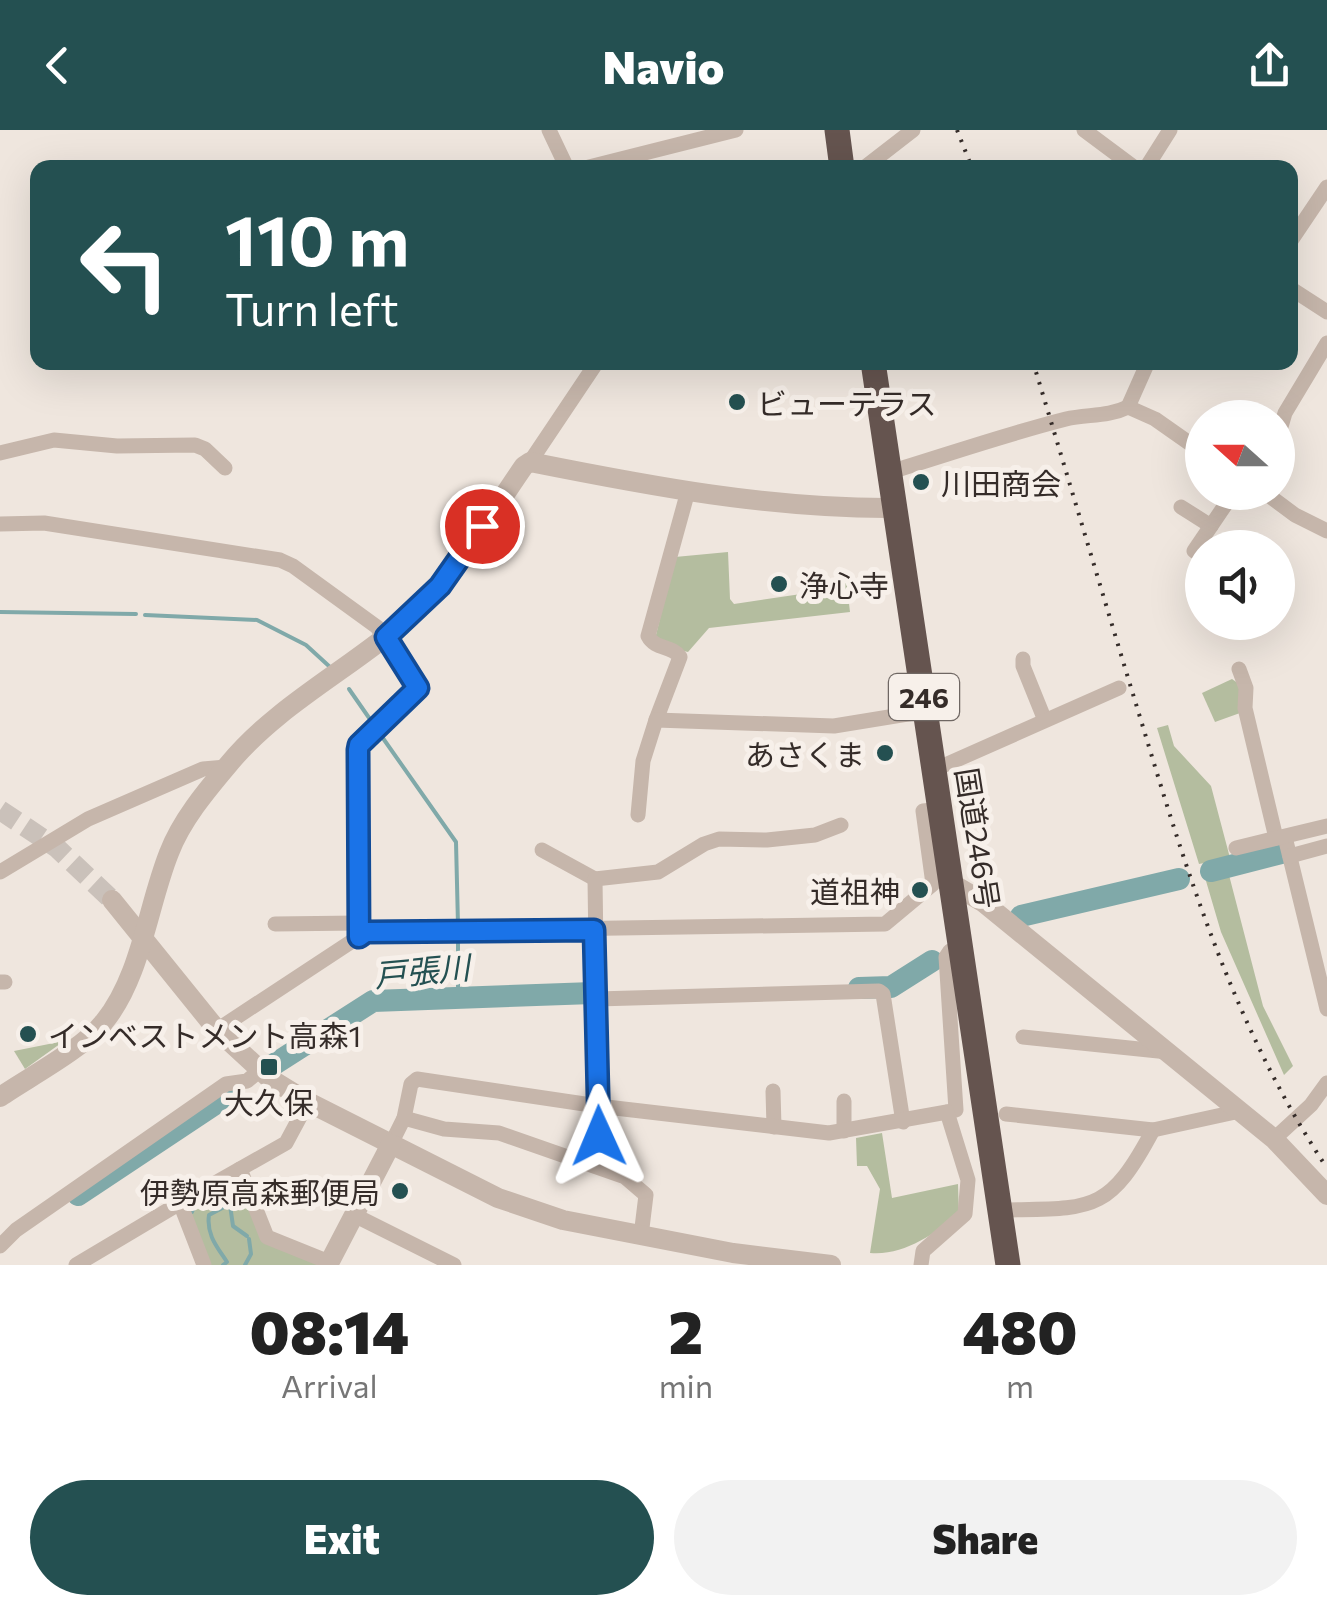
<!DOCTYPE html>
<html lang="en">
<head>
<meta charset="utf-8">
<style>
	body { margin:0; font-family:Commissioner,"Noto Sans JP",sans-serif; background:#f2f2f2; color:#222; height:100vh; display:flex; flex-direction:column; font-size:38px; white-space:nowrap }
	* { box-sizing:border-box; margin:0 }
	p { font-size:32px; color:#767676 }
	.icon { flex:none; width:55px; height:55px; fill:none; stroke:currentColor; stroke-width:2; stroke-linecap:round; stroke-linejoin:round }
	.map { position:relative; height:1135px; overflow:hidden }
	.details { display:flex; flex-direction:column; background:#fff; flex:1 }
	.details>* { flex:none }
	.hud { position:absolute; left:30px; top:30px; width:1268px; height:210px; border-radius:20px; box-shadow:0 10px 40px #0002; background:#245051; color:#fff; overflow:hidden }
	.needle { width:65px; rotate:291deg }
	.controls { position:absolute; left:1185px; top:270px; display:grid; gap:20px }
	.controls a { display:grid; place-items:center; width:110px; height:110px; border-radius:50%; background:#fff; box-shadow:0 10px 40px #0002; font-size:50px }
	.pin { position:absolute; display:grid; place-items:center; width:85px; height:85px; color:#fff; margin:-42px; border:5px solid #fff; border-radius:50%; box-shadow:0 2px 10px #0007 }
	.me { position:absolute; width:110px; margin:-55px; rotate:359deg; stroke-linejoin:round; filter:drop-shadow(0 0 8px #0008) }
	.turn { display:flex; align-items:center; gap:35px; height:210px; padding:0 30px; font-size:45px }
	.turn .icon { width:130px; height:130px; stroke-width:2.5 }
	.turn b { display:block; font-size:70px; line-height:85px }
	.eta { display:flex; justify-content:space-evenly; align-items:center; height:170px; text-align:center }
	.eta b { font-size:60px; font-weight:800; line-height:70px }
	.button { display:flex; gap:20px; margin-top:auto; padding:20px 30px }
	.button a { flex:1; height:115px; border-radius:60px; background:#245051; color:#fff; font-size:40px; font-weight:800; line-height:115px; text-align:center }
	.button a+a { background:#f2f2f2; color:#222 }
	header { display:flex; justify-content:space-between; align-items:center; height:130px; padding:0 30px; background:#245051; color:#fff; font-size:45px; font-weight:800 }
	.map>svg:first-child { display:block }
	.green { fill:#b4bd9f }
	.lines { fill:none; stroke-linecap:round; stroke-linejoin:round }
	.stream { stroke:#80a9a9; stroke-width:4 }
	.river { stroke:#80a9a9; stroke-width:22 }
	.tertiary-tunnel { stroke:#cac1ba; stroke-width:20; stroke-dasharray:20 10; stroke-linecap:butt }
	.minor { stroke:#c6b6ab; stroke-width:15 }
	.tertiary { stroke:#c6b6ab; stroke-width:20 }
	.trunk { stroke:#65544f; stroke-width:25 }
	.rail { stroke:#352c29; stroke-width:4; stroke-dasharray:2.5 8; stroke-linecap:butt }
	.route-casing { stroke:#114b97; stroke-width:25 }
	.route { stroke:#1a73e8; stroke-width:18 }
	.poi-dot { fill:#245051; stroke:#f7f0ea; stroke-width:4 }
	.labels { text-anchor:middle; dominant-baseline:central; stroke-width:10; stroke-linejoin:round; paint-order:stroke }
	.shield { fill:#f7f0ea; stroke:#6f6763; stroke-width:2.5 }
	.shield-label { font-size:28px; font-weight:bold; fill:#352c29 }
	.poi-label { font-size:30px; fill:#352c29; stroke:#f7f0ea; text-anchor:start }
	.street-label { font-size:30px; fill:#352c29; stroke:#f7f0ea }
	.water-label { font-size:32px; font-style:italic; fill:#245051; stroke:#f7f0ea }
</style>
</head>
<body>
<header><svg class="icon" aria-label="back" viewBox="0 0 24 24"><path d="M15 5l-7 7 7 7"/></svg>Navio<svg class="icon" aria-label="share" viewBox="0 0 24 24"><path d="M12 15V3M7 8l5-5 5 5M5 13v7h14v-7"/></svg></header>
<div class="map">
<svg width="1327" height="1135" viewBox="0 0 1327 1135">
	<rect width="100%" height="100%" fill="#efe6de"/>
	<g class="green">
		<polygon points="728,422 730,469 734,474 801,464 802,459 846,448 850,482 709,498 688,522 661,516 655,509 675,427"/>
		<polygon points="1232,549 1239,554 1240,583 1215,592 1202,563"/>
		<polygon points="1168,595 1174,616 1211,656 1230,728 1199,734 1157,598"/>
		<polygon points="1229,745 1263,876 1293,936 1284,945 1221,802 1206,751"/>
		<polygon points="64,911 25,939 14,921"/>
		<path d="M 882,1003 L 892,1068 L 958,1054 L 959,1085 C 933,1104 904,1126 870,1123 L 880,1059 L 867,1036 L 857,1036 L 856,1008 Z"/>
		<polygon points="235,1050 241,1053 263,1109 319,1135 208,1135 189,1083 190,1075"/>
	</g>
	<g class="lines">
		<g class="stream">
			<polyline points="0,482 136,484"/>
			<polyline points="145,485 257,490 306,515 330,537"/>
			<polyline points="349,559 374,595"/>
			<polyline points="380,604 456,712 458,795"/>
			<polyline points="458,806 458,866"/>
			<polyline points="230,1075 233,1096 247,1106"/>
			<polyline points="192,1082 194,1077 228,1058"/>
			<path d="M 223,1135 L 227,1132 C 218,1118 206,1105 209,1085 L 228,1075 L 232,1066"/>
			<polyline points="245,1135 251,1124 249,1109"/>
		</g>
		<g class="river">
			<polyline points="1211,741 1285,722"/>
			<polyline points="1021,786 1179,749"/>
			<polyline points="859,858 891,857 932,831"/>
			<polyline points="273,935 373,871 593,863"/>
			<polyline points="78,1065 233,962"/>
		</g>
		<polyline class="tertiary-tunnel" points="0,680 57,718 112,770"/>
		<g class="minor">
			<polyline points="549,0 567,38"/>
			<polyline points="1084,0 1135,38"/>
			<polyline points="585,38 736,0"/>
			<polyline points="864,38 913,0"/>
			<polyline points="1146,38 1170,0"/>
			<polyline points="1290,112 1327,57"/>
			<polyline points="1290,158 1327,182"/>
			<polyline points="1128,277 1148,232"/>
			<polyline points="1278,307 1285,283 1327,213"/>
			<polyline points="0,323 54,310 117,316 195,315 205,319 225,338"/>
			<polyline points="530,332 597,232"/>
			<path d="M 890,342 C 949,324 1007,304 1066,289 C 1087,284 1108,287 1128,277 L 1155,289 L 1202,322"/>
			<polyline points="1264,362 1295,385 1327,401"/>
			<polyline points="1181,377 1211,396"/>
			<polyline points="0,394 44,393 280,430 293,436 377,497 418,558 359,615 358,620 359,807"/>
			<polyline points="1202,426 1194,421 1234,362"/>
			<polyline points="1023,529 1023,536 1044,588"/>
			<polyline points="1239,539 1246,558 1245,578 1276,708"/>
			<path d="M 656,590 L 680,527 C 672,515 655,520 648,506 L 688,361"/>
			<polyline points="936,639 1119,558"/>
			<polyline points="638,685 643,631 656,590 834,596 926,581"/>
			<polyline points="1285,707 1327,879"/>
			<polyline points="1236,718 1327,696"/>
			<polyline points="542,720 595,749"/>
			<polyline points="1290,726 1327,716"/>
			<polyline points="0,742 88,689 203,639 226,637"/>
			<polyline points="275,794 358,793"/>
			<polyline points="0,852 5,852"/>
			<polyline points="597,869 879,861 883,864 903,992"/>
			<polyline points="217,900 366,802 885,794 933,754 923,681 942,679"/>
			<polyline points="1023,907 1168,922"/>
			<polyline points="773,961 774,997"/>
			<polyline points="844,971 844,1001"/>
			<polyline points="947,982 956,980 946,827 950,821 962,820"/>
			<polyline points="1006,984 1153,1000 1240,981"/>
			<polyline points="404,988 444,999 499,1003 625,1047 646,1065 641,1106"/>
			<polyline points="1274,1009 1311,975 1327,953"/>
			<polyline points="391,1014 404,988 411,954 417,949 598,976 829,1003 947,982 968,1050 965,1084 923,1121 921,1135"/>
			<polyline points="599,1036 595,749 658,742 704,714 719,709 767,710 815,705 841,695"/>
			<polyline points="240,1039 267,1107 329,1132"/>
			<path d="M 1001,1080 C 1091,1078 1108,1085 1153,1000"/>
			<polyline points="354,1085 454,1135"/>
			<polyline points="0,1116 16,1100 226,954 247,951 260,940"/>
			<polyline points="76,1135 180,1073"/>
			<polyline points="204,1135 180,1073 286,1013 308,972"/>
		</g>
		<g class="tertiary">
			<polyline points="954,755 983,772 1274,1009 1327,1065"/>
			<polyline points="112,770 217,900 269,948 308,972 498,1068 563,1090 733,1123 831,1135"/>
			<path d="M 0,967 C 29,947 83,919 104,892 C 141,847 148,775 169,723 C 181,691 206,661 228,635 C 277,575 352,538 410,487 C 456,446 489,386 524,336 L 530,332 C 650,356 771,379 894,378"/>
			<polyline points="328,1135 391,1014"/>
		</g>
		<g class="trunk">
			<polyline points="837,0 842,38"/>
			<polyline points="873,232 1008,1135"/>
		</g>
		<g class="rail">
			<polyline points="957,0 972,38"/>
			<path d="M 1033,232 C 1070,354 1106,476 1143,597 C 1189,750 1237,903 1327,1038"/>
		</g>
	</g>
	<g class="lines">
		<g class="route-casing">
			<polyline id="route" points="482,396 440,456 386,507 418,558 359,615 358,620 359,807 366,802 594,800 599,1006"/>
		</g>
		<use href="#route" class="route"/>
	</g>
	<g class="poi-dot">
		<circle cx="737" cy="272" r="10"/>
		<circle cx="921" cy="352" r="10"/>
		<circle cx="779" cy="454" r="10"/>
		<circle cx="885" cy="623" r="10"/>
		<circle cx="920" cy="760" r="10"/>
		<circle cx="28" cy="904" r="10"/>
		<rect x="259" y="927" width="20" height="20" rx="5"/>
		<circle cx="400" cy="1061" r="10"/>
	</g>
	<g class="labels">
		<rect class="shield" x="889" y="544" width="70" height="46" rx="8"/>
		<g class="shield-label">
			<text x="924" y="567">246</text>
		</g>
		<g class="poi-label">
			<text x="757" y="272">ビューテラス</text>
			<text x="941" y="352">川田商会</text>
			<text x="799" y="454">浄心寺</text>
			<text x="865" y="623" text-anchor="end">あさくま</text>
			<text x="900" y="760" text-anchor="end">道祖神</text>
			<text x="48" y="904">インベストメント高森1</text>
			<text x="269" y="971" text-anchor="middle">大久保</text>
			<text x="380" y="1061" text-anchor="end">伊勢原高森郵便局</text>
		</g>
		<g class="street-label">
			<text transform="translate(979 708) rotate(81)">国道246号</text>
		</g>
		<g class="water-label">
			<text transform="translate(422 840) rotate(-5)">戸張川</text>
		</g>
	</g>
</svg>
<div class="controls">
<a><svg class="needle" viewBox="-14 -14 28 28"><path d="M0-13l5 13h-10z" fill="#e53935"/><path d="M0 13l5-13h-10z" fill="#767676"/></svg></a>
<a><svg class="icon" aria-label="sound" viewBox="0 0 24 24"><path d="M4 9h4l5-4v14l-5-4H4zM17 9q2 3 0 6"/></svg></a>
</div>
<div class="pin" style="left:482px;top:396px;background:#d93025"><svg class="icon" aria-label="arrive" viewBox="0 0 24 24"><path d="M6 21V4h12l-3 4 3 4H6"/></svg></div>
<svg class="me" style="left:599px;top:1006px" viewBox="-20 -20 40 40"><path d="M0-17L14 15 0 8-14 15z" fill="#1a73e8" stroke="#fff" stroke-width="4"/></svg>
<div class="hud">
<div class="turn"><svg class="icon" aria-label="left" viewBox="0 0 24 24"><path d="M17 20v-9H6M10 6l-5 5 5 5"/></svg><div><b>110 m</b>Turn left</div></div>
</div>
</div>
<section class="details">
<div class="eta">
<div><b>08:14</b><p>Arrival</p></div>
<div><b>2</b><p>min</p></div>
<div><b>480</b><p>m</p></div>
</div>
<div class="button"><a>Exit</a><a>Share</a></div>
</section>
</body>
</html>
